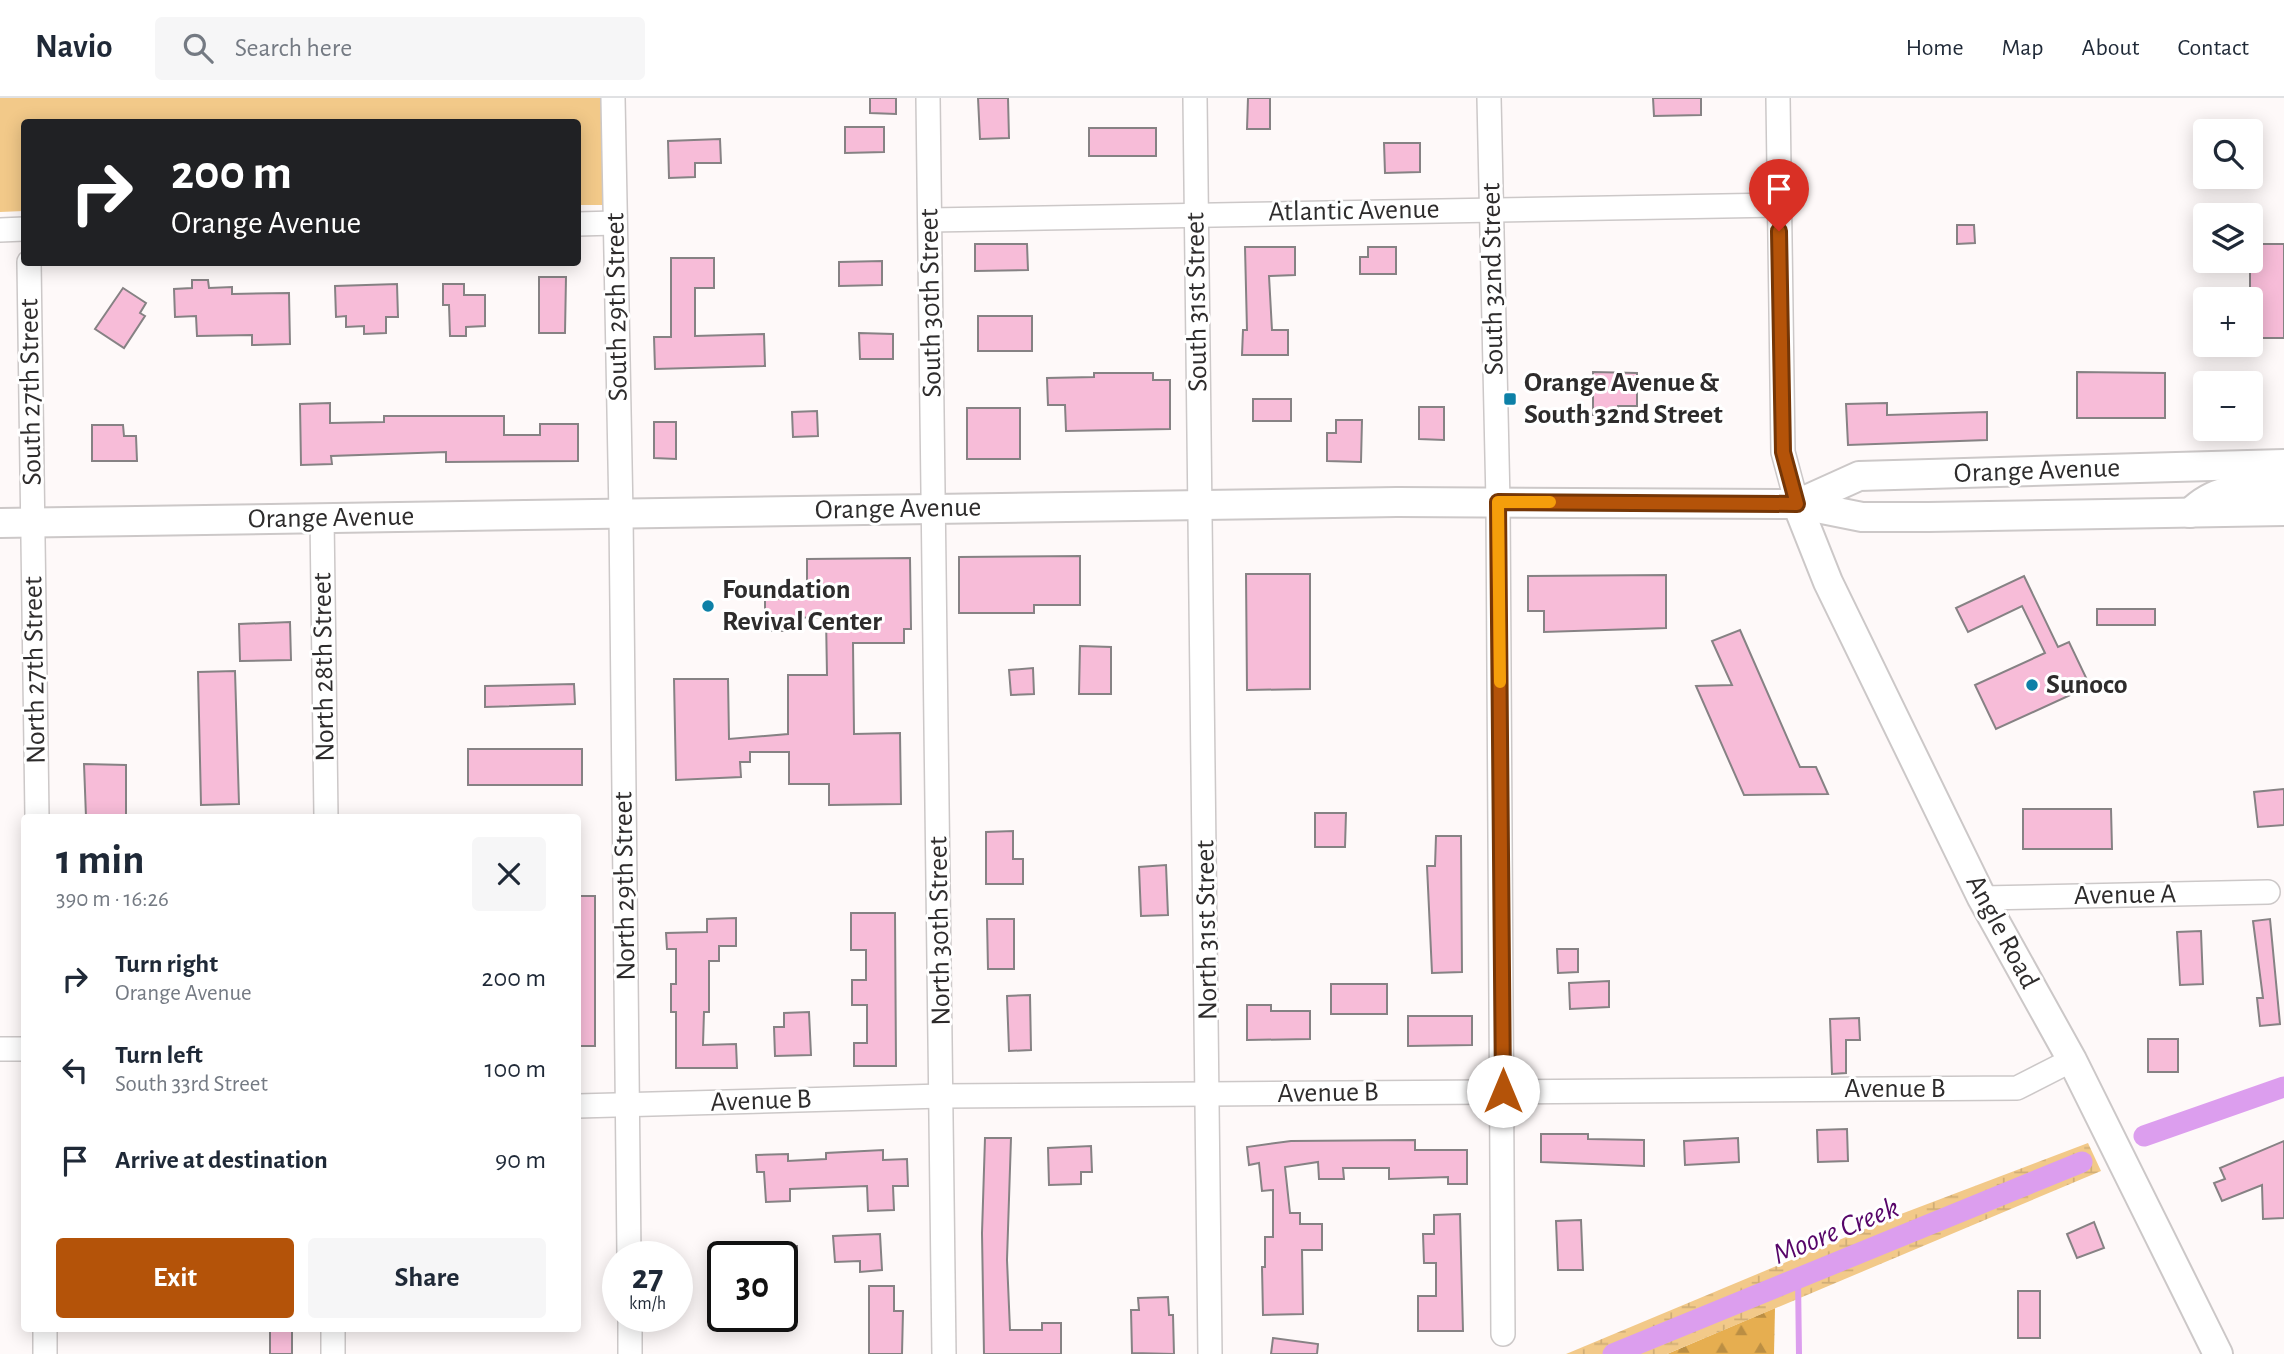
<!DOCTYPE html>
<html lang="en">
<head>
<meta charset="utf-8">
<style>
	body { margin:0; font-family:"Alegreya Sans",sans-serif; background:#f6f6f7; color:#1f2937; height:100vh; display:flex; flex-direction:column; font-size:26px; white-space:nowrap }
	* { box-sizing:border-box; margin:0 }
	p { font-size:23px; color:#747a83 }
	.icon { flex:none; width:38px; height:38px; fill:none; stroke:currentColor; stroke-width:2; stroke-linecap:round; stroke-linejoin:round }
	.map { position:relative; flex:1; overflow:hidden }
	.side { position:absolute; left:21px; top:716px; width:560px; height:518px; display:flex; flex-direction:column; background:#fff; border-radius:7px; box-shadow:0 4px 18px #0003 }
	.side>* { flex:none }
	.guide { position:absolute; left:21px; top:21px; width:560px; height:147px; border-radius:7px; box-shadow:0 4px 18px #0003; background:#202124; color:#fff; overflow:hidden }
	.buttons { position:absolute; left:2193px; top:21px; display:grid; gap:14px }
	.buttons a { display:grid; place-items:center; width:70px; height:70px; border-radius:7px; background:#fff; box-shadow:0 4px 18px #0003; font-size:35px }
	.speed { position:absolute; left:602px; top:1143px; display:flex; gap:14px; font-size:35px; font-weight:700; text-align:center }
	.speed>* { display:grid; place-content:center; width:91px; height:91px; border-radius:50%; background:#fff; box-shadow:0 4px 18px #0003; line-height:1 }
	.speed small { font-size:18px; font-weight:400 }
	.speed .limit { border:4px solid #111; border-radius:10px; background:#fff; color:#111 }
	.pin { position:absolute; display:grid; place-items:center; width:60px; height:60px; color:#fff; margin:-72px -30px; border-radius:50% 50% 50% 0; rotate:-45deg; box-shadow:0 0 7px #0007 }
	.pin .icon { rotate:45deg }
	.me { position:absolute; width:77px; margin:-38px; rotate:0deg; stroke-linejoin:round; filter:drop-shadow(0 0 5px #0008) }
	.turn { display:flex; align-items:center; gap:24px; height:147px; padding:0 35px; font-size:32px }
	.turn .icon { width:91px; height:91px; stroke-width:2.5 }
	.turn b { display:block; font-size:49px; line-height:60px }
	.round { display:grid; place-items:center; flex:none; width:74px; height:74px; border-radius:7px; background:#f6f6f7 }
	.summary { display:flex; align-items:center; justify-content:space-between; height:119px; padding:0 35px }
	h1 { font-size:42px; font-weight:700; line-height:52px }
	.primary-button { display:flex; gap:14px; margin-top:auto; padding:14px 35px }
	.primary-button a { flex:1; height:80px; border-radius:7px; background:#b45309; color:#fff; font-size:28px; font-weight:700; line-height:80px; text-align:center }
	.primary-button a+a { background:#f6f6f7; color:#1f2937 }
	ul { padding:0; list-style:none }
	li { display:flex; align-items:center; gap:21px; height:91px; padding:0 35px }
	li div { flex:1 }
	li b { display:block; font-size:26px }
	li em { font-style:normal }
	header { display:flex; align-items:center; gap:42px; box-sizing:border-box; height:98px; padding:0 35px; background:#fff; border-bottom:2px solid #e0e1e3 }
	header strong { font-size:33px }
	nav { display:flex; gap:38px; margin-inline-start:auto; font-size:24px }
	.search { width:490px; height:63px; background:#f6f6f7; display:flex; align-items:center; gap:18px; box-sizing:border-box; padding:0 24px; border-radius:7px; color:#747a83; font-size:26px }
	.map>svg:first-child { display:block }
	.green { fill:#f2c989 }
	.forest { fill:url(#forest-firs) }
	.wetland { fill:url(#wetland-marsh) }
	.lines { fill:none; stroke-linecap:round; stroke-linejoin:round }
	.stream { stroke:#dc9eee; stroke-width:6 }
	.canal { stroke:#dc9eee; stroke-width:21 }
	.building { fill:#f7bcd8; stroke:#868284; stroke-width:2 }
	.minor-casing { stroke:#ccc8c8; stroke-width:26 }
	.major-casing { stroke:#ccc8c8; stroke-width:32 }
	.minor { stroke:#fff; stroke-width:23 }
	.major { stroke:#fff; stroke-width:28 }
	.route-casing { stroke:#753606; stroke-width:18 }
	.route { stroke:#b45309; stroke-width:12 }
	.slow { stroke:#f59e0b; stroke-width:12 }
	.poi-dot { fill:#0d80a7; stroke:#fff; stroke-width:2.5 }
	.labels { text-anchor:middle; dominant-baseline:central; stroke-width:6; stroke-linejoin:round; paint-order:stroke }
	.street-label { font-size:28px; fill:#2e2c2c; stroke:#fff }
	.poi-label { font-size:28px; font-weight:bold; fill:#2e2c2c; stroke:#fff; text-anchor:start }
	.water-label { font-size:30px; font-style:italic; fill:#570569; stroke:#fff }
</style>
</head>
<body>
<header>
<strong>Navio</strong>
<div class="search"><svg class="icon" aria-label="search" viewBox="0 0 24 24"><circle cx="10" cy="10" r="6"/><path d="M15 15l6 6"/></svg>Search here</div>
<nav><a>Home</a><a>Map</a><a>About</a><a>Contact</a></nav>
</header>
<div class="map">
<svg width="2284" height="1256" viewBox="0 0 2284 1256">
	<defs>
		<pattern id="forest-firs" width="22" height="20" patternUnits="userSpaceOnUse" patternTransform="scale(1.75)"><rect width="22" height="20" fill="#e6ae50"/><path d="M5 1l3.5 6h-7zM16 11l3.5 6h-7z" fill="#bb8e43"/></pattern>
		<pattern id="wetland-marsh" width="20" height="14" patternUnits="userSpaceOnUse" patternTransform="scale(1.75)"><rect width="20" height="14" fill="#f2c989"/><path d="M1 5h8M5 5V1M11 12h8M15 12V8" fill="none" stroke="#d0ad76"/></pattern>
	</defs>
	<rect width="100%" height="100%" fill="#fef9f9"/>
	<polygon class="green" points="0,0 602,0 604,107 578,107 578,24 24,24 24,113 0,114"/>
	<polygon class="forest" points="1775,1210 1774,1256 1667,1256"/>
	<polygon class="wetland" points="2088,1045 2101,1073 1667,1256 1566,1256 1901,1116"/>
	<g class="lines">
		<polyline class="stream" points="1798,1180 1799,1256"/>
		<g class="canal">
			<polyline points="2144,1038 2284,989"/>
			<polyline points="1613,1256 2082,1064"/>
		</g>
	</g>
	<g class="building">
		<polygon points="870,0 896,0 896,16 870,15"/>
		<polygon points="978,0 1008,0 1009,40 980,41"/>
		<polygon points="1248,0 1270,0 1270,31 1247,31"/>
		<polygon points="1653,0 1701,0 1701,17 1654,18"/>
		<polygon points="845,29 884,29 884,54 845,55"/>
		<rect x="1089" y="30" width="67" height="28"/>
		<polygon points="720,41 721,65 695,65 695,79 669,80 668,43"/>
		<polygon points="1384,45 1420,45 1420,74 1385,75"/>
		<polygon points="1957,127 1974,127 1975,145 1957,146"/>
		<polygon points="975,146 1027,146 1028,172 975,173"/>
		<rect x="2250" y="146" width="34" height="94"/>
		<polygon points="1245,149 1295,149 1295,177 1269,178 1272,232 1288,232 1288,257 1242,257 1243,232 1247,232"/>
		<polygon points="1368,149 1396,149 1396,176 1360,176 1360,159 1368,159"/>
		<polygon points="671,160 714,160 714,190 695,190 695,238 764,236 765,268 655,271 654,239 671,239"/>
		<polygon points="882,163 882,187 839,188 839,164"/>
		<polygon points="539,179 566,179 565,235 539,235"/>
		<polygon points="192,182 208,182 209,190 232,189 232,196 289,195 290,246 252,247 252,237 197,238 196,218 175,219 174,191 192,190"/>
		<polygon points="397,186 398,219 386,219 386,235 364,236 364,228 346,229 346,218 336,219 335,188"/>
		<polygon points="443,186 464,186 464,197 485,197 485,228 466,229 466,238 450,238 449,207 443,207"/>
		<polygon points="123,190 146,205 140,215 145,218 124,250 95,231"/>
		<rect x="978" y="218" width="54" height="35"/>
		<polygon points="859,235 893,236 893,261 860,261"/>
		<polygon points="1593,274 1637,275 1637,308 1618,308 1618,317 1593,317"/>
		<polygon points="2077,274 2165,275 2165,320 2077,320"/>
		<polygon points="1094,275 1153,275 1153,282 1170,282 1170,331 1066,333 1065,307 1048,307 1047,280 1094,279"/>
		<rect x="1253" y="301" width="38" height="22"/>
		<polygon points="330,305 330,325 384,324 384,318 504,318 504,337 540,337 540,326 578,326 578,363 446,364 446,354 331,358 332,366 301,367 300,306"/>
		<polygon points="1887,305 1887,317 1987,314 1987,342 1848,347 1846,306"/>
		<polygon points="1419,309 1444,309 1444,342 1419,341"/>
		<rect x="967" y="310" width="53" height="51"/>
		<polygon points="817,313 818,338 793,339 792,314"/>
		<polygon points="1336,322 1362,322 1361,364 1327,363 1327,335 1336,335"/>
		<polygon points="654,324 676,324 676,361 654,360"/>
		<polygon points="92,327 123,327 124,338 136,338 137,363 92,363"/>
		<polygon points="1080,458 1080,507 1034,507 1034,515 959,515 959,459"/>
		<polygon points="910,460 911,531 904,531 904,545 853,545 854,636 900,635 901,706 829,707 829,686 789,686 789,654 750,654 750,664 740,664 741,679 676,682 674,581 728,581 729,641 788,636 788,577 827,577 826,519 794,520 794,533 765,533 765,501 807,500 807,461"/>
		<polygon points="1246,476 1310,476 1310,591 1247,592"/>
		<polygon points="1666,477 1666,530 1544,534 1544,513 1528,513 1528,478"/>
		<polygon points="2024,478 2058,549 2069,544 2090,588 1996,631 1975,587 2045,555 2022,508 1968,534 1956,510"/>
		<rect x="2097" y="511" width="58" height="16"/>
		<polygon points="290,524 291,562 240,563 239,526"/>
		<polygon points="1740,532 1800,669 1816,669 1828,696 1744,697 1696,588 1732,587 1712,543"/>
		<polygon points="1080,548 1111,549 1111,596 1079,596"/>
		<polygon points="1033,570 1034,596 1011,597 1009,572"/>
		<polygon points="235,573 239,706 201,707 198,574"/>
		<polygon points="574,586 575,606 485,609 485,588"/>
		<rect x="468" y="651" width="114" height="36"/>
		<polygon points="84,666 126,667 126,719 86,719"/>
		<polygon points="2284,691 2284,727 2258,729 2254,694"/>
		<polygon points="2023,711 2111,711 2112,751 2023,751"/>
		<polygon points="1315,715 1346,715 1345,749 1315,749"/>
		<polygon points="1013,733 1013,761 1023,761 1023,786 986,786 986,734"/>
		<polygon points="1436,738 1461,738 1462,874 1432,875 1427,768 1435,768"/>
		<polygon points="1166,767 1168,817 1141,818 1139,769"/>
		<rect x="578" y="798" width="17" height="150"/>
		<polygon points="851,815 895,815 896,968 854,968 854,945 867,945 867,907 852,907 852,882 866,882 866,852 851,852"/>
		<polygon points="736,820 736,848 719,848 719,863 709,863 709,914 704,914 703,947 736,946 737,970 676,970 676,914 671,914 671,886 676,886 676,851 667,851 666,835 707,834 707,821"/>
		<polygon points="987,821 1014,821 1014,871 988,871"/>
		<polygon points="2270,821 2280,926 2260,928 2257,900 2263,900 2253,823"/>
		<polygon points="2201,833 2203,886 2180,887 2177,834"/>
		<polygon points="1557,851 1578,851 1578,874 1558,875"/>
		<polygon points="1609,883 1609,909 1570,911 1569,885"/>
		<rect x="1331" y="886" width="56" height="30"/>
		<polygon points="1030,897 1031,952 1009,953 1007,898"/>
		<polygon points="1247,907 1271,907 1271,913 1310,913 1310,941 1247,942"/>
		<polygon points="809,914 811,957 775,958 774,929 784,929 784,915"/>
		<polygon points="1408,918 1472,918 1472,947 1408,948"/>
		<polygon points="1859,920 1860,942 1846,942 1846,975 1832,976 1830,921"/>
		<rect x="2148" y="941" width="30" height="33"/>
		<polygon points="1847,1031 1848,1063 1818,1064 1817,1032"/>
		<polygon points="1541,1036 1588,1036 1588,1041 1644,1042 1644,1068 1541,1064"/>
		<polygon points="985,1040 1011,1040 1007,1162 1010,1232 1042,1232 1042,1225 1061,1225 1061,1256 984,1256 982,1135"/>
		<polygon points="1738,1040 1739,1064 1685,1067 1684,1043"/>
		<polygon points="1415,1042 1415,1052 1467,1052 1467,1086 1448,1086 1448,1079 1389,1081 1389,1070 1343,1070 1344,1081 1319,1081 1318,1064 1285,1069 1290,1115 1300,1115 1300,1126 1322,1126 1322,1152 1302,1152 1303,1216 1263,1217 1262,1169 1265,1169 1265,1139 1273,1139 1273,1092 1262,1093 1259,1065 1249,1067 1247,1049 1291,1043"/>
		<polygon points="2284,1043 2284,1120 2263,1121 2262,1087 2222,1103 2214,1085 2225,1081 2220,1070"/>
		<polygon points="1091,1048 1092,1074 1081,1074 1081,1086 1049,1087 1048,1050"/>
		<polygon points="883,1052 883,1062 907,1061 908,1088 893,1088 894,1112 868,1113 867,1088 790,1091 790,1103 766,1104 764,1074 757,1074 756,1057 788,1056 788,1063 826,1061 826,1055"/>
		<polygon points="1460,1116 1463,1233 1418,1233 1418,1198 1436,1198 1436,1165 1424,1165 1423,1136 1434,1136 1434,1117"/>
		<polygon points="1581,1122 1583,1172 1558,1172 1556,1123"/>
		<polygon points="2094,1124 2104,1150 2077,1160 2067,1136"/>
		<polygon points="880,1136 882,1172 860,1174 860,1163 835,1164 833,1138"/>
		<rect x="782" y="1148" width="15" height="32"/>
		<polygon points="869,1188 894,1188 894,1213 903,1213 902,1256 869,1256"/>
		<rect x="2018" y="1193" width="22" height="47"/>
		<polygon points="1168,1199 1169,1217 1173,1217 1174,1256 1132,1255 1131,1212 1139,1212 1138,1200"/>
		<rect x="270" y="1230" width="22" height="26"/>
		<polygon points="1273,1240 1318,1246 1317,1256 1271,1256"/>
	</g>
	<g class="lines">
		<g class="minor-casing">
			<g id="minor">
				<polyline points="613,0 621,417 629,1158"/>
				<polyline points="928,0 944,1256"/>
				<polyline points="1195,0 1210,1256"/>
				<polyline points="1489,0 1498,404 1503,1236"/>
				<polyline points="1778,0 1783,354 1797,406"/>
				<polyline points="930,122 1779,107"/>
				<polyline points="578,126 615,125"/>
				<polyline points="0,132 24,131"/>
				<polyline points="29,164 37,719"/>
				<polyline points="322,419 326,719"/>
				<polyline points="1982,800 2268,794"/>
				<polyline points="0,951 24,951"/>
				<polyline points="578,1008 942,998 2017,990 2072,962"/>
				<polyline points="630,1218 630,1256"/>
				<polyline points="45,1230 45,1256"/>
				<polyline points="333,1230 333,1256"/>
			</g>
		</g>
		<g class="major-casing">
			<g id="major">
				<polyline points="1797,406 1828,484 1982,800 2072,962 2218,1256"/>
				<polyline points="1797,406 1859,378 2284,366"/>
				<path d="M 2190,415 C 2218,387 2246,391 2284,390"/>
				<polyline points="0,425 1397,404 1797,406 1862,419 1928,419 2284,413"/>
			</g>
		</g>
		<use href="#minor" class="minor"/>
		<use href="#major" class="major"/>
	</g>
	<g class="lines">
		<g class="route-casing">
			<polyline id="route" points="1503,993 1498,404 1797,406 1783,354 1779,133"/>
		</g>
		<use href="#route" class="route"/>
		<polyline class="slow" points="1500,584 1498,404 1550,404"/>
	</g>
	<g class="poi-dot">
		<rect x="1503" y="294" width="14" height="14" rx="3.5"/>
		<circle cx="708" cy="508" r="7"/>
		<circle cx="2032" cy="587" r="7"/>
	</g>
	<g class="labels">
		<g class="street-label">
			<text transform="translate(1354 113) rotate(-1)">Atlantic Avenue</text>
			<text transform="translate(1493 181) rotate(-91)">South 32nd Street</text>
			<text transform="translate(1197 204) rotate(-91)">South 31st Street</text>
			<text transform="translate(931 205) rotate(-91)">South 30th Street</text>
			<text transform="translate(617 209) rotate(-91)">South 29th Street</text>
			<text transform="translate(31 294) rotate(-91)">South 27th Street</text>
			<text transform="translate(2037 373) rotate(-2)">Orange Avenue</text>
			<text transform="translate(898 411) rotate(-1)">Orange Avenue</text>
			<text transform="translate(331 420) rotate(-1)">Orange Avenue</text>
			<text transform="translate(324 569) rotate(-91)">North 28th Street</text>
			<text transform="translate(35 572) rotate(-91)">North 27th Street</text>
			<text transform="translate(625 788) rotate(-91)">North 29th Street</text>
			<text transform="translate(2125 797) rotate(-1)">Avenue A</text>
			<text transform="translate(1207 832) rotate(-91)">North 31st Street</text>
			<text transform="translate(940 833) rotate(-91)">North 30th Street</text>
			<text transform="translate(2002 834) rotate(62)">Angle Road</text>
			<text x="1895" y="991">Avenue B</text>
			<text transform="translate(1328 995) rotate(-1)">Avenue B</text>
			<text transform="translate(761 1003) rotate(-2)">Avenue B</text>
		</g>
		<g class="poi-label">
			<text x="1524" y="285">Orange Avenue &amp;<tspan x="1524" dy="32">South 32nd Street</tspan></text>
			<text x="722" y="492">Foundation<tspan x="722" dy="32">Revival Center</tspan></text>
			<text x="2046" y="587">Sunoco</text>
		</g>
		<g class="water-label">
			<text transform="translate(1836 1133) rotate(-22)">Moore Creek</text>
		</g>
	</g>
</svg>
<div class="buttons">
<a><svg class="icon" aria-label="search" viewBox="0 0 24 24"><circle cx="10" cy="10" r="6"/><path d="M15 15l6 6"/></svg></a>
<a><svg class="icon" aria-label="layers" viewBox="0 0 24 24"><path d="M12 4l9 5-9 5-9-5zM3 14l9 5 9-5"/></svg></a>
<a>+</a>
<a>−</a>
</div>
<div class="speed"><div>27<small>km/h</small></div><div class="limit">30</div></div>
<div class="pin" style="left:1779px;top:133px;background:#d93025"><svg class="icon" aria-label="arrive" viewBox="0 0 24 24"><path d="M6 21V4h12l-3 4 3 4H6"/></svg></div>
<svg class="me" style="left:1503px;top:993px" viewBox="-20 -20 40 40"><circle r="19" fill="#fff"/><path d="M0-13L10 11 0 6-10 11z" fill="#b45309"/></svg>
<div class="guide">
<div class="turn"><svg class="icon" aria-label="right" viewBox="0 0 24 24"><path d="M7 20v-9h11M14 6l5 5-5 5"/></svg><div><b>200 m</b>Orange Avenue</div></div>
</div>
<section class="side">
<div class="summary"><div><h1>1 min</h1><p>390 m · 16:26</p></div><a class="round"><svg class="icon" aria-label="close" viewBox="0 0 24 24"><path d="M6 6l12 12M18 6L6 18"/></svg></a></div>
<ul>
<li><svg class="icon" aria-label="right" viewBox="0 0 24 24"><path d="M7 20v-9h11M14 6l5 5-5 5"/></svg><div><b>Turn right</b><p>Orange Avenue</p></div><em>200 m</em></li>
<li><svg class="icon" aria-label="left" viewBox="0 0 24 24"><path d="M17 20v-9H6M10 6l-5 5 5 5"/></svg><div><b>Turn left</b><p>South 33rd Street</p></div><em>100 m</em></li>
<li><svg class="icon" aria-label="arrive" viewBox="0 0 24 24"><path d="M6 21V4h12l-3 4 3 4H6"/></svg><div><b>Arrive at destination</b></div><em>90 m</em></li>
</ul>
<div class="primary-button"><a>Exit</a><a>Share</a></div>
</section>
</div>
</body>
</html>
